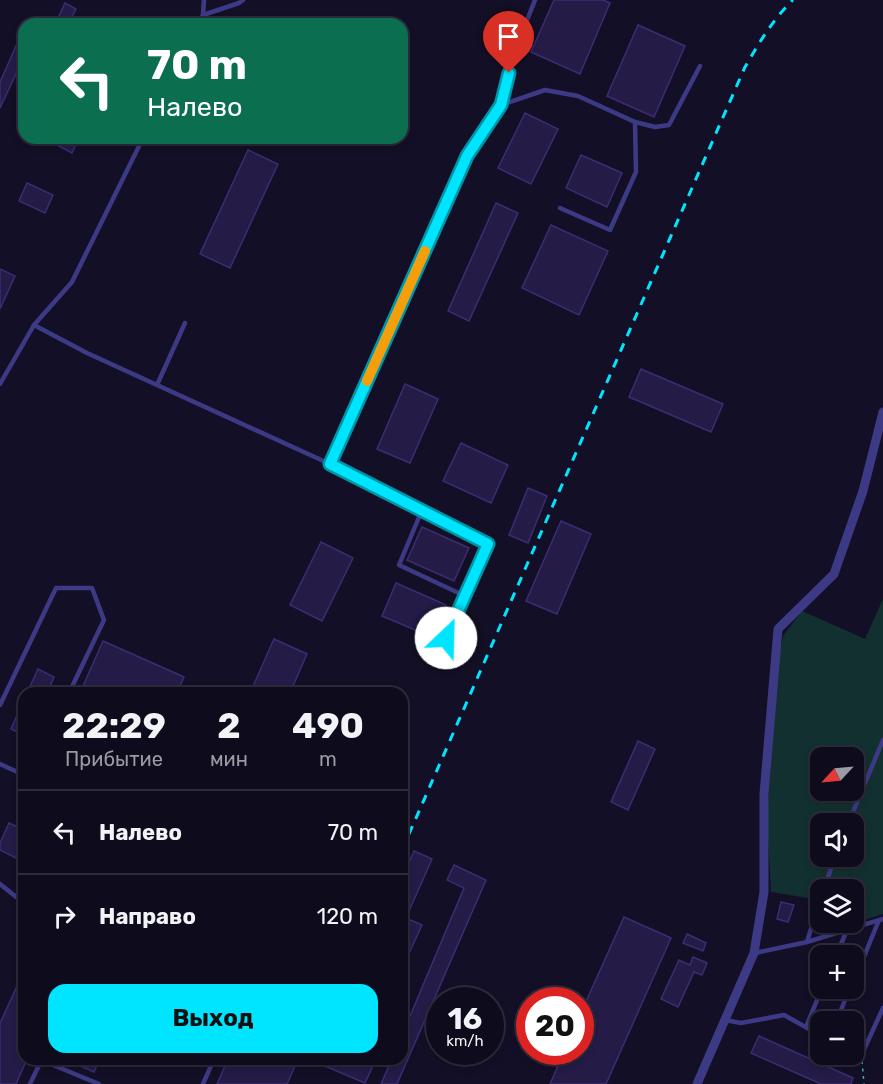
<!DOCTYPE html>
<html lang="ru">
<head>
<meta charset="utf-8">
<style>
	body { margin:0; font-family:Rubik,sans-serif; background:#171425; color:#f1f3f6; height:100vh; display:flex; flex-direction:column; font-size:22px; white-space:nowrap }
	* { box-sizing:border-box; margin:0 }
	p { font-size:20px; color:#9b9ba3 }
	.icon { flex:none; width:33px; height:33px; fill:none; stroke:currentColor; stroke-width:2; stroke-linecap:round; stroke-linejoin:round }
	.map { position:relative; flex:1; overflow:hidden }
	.panel { position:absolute; left:18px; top:687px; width:390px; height:378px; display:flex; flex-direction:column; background:#0e0b1c; border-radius:18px; box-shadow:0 3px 9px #0003,0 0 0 2px #2e2b3b }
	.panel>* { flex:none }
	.hud { position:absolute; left:18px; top:18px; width:390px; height:126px; border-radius:18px; box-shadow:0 3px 9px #0003,0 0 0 2px #2e2b3b; background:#0b6e4f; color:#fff; overflow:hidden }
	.needle { width:39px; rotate:244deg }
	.buttons { position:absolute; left:810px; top:747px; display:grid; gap:12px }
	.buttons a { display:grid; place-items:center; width:54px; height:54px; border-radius:12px; background:#0e0b1c; box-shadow:0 3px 9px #0003,0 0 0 2px #2e2b3b; font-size:30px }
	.speed { position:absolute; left:426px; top:987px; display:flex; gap:12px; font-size:30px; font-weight:700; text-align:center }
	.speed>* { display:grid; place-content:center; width:78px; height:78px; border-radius:50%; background:#0e0b1c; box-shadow:0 3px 9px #0003,0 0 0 2px #2e2b3b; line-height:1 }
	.speed small { font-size:15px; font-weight:400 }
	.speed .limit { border:9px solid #d22; background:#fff; color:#111 }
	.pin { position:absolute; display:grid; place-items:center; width:51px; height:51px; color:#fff; margin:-62px -26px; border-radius:50% 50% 50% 0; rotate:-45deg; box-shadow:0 0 6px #0007 }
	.pin .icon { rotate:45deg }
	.me { position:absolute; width:66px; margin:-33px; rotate:24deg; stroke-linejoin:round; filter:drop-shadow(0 0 4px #0008) }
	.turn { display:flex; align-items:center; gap:21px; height:126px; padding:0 30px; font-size:27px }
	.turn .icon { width:78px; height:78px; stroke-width:2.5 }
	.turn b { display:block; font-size:42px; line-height:51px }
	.eta { display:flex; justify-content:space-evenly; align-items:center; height:102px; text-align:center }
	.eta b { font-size:36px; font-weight:700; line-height:42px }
	.action { display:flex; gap:12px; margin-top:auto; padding:12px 30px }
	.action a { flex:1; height:69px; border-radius:18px; background:#00e5ff; color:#111; font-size:24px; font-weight:700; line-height:69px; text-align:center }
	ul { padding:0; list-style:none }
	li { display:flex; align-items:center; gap:18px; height:84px; padding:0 30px; border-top:2px solid #2e2b3b }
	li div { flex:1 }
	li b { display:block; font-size:22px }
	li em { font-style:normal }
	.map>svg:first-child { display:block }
	.green { fill:#12302f; fill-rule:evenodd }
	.building { fill:#241b47; stroke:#3b2d73; stroke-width:1.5 }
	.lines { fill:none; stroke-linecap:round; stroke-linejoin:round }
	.path { stroke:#2fb8b0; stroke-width:1.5; stroke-dasharray:3 4.5; stroke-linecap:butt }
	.service { stroke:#3d3a85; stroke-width:4.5 }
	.minor { stroke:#3d3a85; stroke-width:9 }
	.rail { stroke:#00e5ff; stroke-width:3; stroke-dasharray:9 8; stroke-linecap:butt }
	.route-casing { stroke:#0095a6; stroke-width:15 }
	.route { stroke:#00e5ff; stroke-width:10 }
	.slow { stroke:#f59e0b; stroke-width:10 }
</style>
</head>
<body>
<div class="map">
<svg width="883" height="1084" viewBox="0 0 883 1084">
	<rect width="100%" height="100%" fill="#130f26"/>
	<path class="green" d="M 883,599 L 883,914 L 819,934 L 814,927 L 820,909 L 820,922 L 854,922 L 854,890 L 820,890 L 820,900 L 771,892 L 767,820 L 776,672 L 783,636 L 802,611 L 865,639 ZM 820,758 L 854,758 L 854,790 L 820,790 ZM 820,824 L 854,824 L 854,856 L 820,856 Z"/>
	<g class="building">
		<polygon points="554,0 603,0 610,3 580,74 531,52"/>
		<polygon points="65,3 76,9 68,24 58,18"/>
		<polygon points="638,25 685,46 654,117 607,96"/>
		<polygon points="24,28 24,57 0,108 0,82"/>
		<polygon points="525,113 558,129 531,184 498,168"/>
		<polygon points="58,138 79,138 72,153 55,144"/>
		<polygon points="248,150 278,164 230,268 200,254"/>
		<polygon points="581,155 622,173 607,207 566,188"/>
		<polygon points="27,183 53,195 45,213 19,201"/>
		<polygon points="496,203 518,213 469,321 448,311"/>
		<polygon points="551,225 608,251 579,315 522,288"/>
		<polygon points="0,269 15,276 0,309"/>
		<polygon points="641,369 723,404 711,432 629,397"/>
		<polygon points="405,384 438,399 410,463 377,449"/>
		<polygon points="461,443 508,465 491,503 443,481"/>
		<polygon points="528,488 547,496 528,543 509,535"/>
		<polygon points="561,521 591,534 557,614 526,601"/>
		<polygon points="422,527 469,548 454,581 407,560"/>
		<polygon points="321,542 353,558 322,621 290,605"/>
		<polygon points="396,583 446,605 432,637 382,616"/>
		<polygon points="274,639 307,654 290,693 250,693"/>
		<polygon points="103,641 184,677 177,693 80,693"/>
		<polygon points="38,669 54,677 47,693 27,693"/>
		<polygon points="24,700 24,735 11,729"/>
		<polygon points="638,741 655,749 628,810 611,802"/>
		<polygon points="9,823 24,830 24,862 0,850 0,843"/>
		<polygon points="414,851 432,859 406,918 422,925 402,969 402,879"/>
		<polygon points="454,865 486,880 397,1084 381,1084 392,1059 402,1059 402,1035 464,888 447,880"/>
		<polygon points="781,902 794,905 788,922 777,919"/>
		<polygon points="624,917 671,938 606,1084 550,1084 564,1052 580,1052 580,1015"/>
		<polygon points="687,934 706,943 703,951 683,943"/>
		<polygon points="693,957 707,963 702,975 694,972 678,1007 661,999 679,960 690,965"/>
		<polygon points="24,971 24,1059 27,1059 16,1084 0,1084 0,1023"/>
		<polygon points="759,1036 853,1078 851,1084 821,1084 751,1053"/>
		<polygon points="64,1059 100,1059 94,1072"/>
		<polygon points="228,1059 298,1059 287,1084 217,1084"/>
		<polygon points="328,1059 376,1059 365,1083 325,1066"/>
	</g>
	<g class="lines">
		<polyline class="path" points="862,1061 864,1084"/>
		<g class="service">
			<polyline points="203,15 204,0"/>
			<polyline points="198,24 203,15 239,3 243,0"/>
			<polyline points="501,105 513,56 535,0"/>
			<polyline points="560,208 610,230 636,172 635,122"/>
			<polyline points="34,325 72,282 143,138"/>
			<polyline points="0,384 34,325 87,353 330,464 467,156 501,105 545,90 578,96 635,122 655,127 669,125 700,66"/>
			<polyline points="157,385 185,323"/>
			<polyline points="330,464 488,544 446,638"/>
			<polyline points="422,510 399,565 465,596"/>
			<polyline points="0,705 56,588 92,588 104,620 69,693"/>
			<polyline points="0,764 24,775"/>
			<polyline points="848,824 883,740"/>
			<polyline points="0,884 20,900"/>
			<polyline points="824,890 835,856"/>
			<polyline points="807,942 820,899"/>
			<polyline points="755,953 807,942 883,919"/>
			<polyline points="836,956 847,930"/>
			<polyline points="854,981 879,920"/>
			<polyline points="725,1020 741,1023 784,1015 820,1035"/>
			<polyline points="836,1022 850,988"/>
			<polyline points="806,1027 822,988"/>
			<polyline points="854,1051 862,1054 883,1008"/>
			<polyline points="41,1060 99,1084"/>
			<polyline points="30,1084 42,1059"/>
			<polyline points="203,1084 214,1059"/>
		</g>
		<polyline class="minor" points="697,1084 754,953 764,892 764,794 778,629 834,574 863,491 883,412"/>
		<path class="rail" d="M 402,850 L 745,67 C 759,43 773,19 793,0"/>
	</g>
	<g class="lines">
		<g class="route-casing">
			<polyline id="route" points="446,638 488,544 330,464 467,156 501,105 509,73"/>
		</g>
		<use href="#route" class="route"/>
		<polyline class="slow" points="367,381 425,251"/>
	</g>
</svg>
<div class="buttons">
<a><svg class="needle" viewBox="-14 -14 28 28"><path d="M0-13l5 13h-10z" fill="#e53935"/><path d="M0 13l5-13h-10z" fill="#9b9ba3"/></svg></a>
<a><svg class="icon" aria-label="sound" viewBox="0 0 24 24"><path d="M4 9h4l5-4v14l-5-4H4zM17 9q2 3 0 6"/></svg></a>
<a><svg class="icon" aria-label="layers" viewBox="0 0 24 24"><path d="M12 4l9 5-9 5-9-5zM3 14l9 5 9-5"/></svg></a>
<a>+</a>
<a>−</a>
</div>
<div class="speed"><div>16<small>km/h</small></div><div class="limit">20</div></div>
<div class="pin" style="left:509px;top:73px;background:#d93025"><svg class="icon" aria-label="arrive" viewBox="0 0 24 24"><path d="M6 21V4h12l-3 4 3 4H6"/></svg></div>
<svg class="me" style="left:446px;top:638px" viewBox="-20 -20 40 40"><circle r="19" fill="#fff"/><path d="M0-13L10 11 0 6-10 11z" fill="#00e5ff"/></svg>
<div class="hud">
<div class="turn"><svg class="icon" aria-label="left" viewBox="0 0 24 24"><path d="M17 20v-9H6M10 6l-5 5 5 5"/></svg><div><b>70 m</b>Налево</div></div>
</div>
<section class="panel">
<div class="eta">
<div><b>22:29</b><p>Прибытие</p></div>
<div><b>2</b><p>мин</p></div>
<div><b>490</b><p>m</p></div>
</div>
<ul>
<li><svg class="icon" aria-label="left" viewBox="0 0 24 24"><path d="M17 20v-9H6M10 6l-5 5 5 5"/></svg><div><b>Налево</b></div><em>70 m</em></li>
<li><svg class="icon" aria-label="right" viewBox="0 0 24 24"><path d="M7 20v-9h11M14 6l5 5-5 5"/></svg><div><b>Направо</b></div><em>120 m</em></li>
</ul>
<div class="action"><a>Выход</a></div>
</section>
</div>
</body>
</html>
